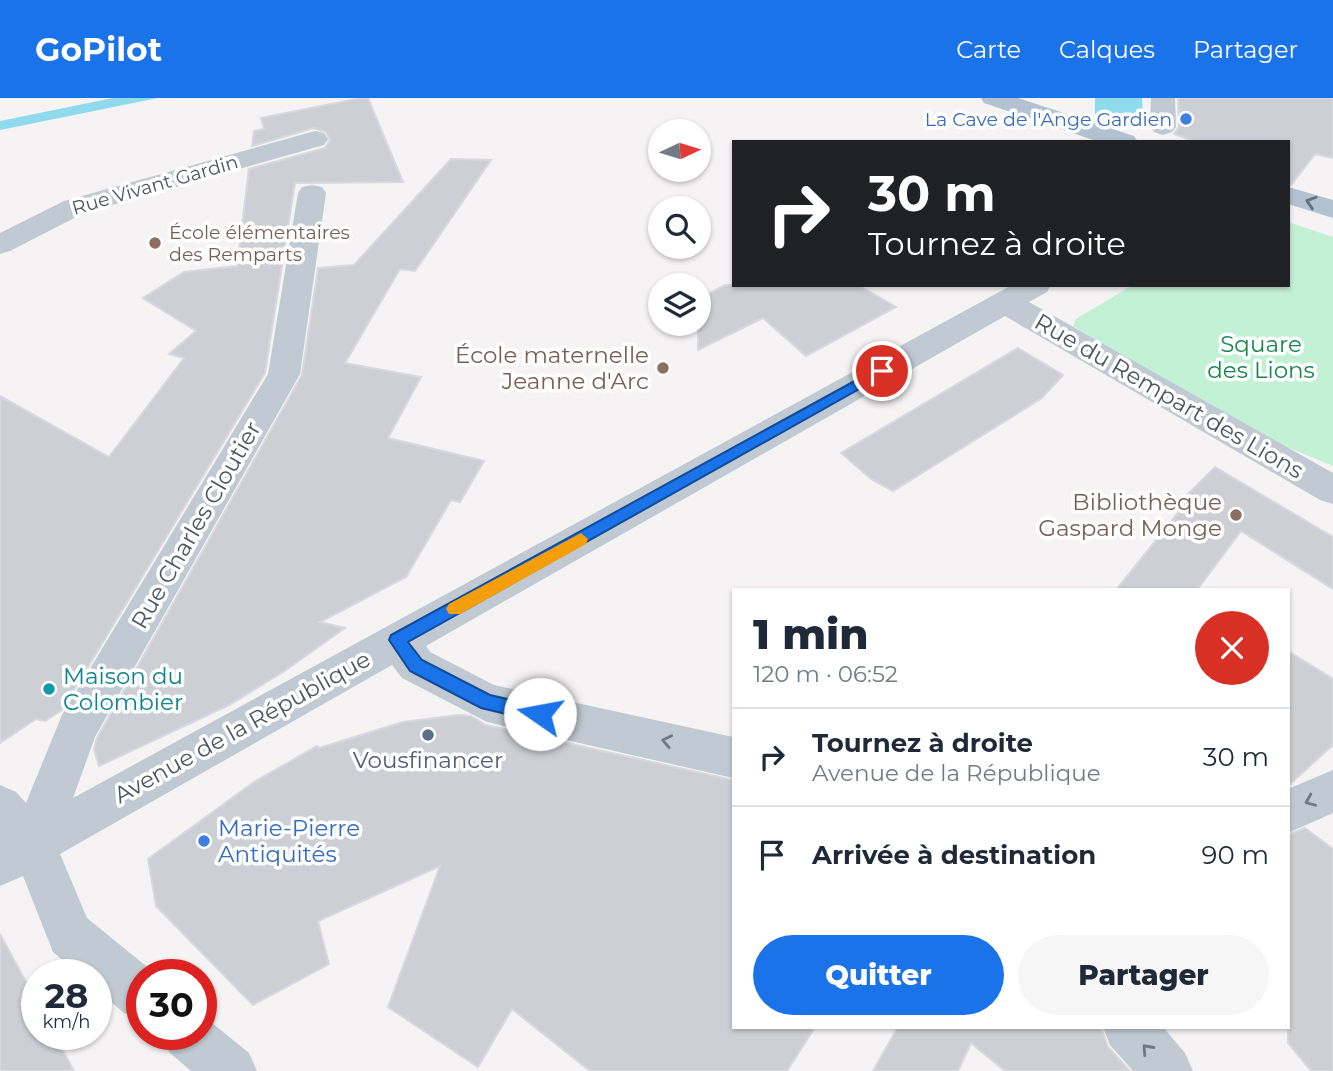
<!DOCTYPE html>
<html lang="fr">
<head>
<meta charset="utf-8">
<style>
	body { margin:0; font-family:Montserrat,sans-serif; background:#f6f6f7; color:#1f2937; height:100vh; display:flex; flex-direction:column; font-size:26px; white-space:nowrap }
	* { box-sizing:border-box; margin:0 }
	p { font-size:23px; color:#747a83 }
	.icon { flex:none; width:38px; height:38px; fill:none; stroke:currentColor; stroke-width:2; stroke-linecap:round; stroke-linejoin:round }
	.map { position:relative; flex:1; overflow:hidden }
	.panel { position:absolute; left:732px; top:490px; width:558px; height:441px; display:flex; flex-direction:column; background:#fff; border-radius:0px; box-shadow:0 2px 5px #0004 }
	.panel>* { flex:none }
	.guide { position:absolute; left:732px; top:42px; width:558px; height:147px; border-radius:0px; box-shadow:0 2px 5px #0004; background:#202124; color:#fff; overflow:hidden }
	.needle { width:46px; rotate:86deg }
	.buttons { position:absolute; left:648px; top:21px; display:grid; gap:14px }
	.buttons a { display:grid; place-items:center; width:63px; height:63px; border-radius:50%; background:#fff; box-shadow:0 2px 5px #0004; font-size:35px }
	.speed { position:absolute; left:21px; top:861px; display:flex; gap:14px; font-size:35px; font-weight:700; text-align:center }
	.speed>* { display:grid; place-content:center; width:91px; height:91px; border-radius:50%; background:#fff; box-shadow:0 2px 5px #0004; line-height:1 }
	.speed small { font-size:18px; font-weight:400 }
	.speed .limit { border:10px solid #d22; background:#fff; color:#111 }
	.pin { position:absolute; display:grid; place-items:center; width:60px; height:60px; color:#fff; margin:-30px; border:4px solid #fff; border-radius:50%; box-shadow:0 2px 7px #0007 }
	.me { position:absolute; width:77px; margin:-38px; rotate:282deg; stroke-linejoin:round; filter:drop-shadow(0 0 5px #0008) }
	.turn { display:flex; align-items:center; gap:24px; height:147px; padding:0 21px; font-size:32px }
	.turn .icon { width:91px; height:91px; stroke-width:2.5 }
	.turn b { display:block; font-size:49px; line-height:60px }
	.round { display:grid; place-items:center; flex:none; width:74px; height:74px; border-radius:37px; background:#f6f6f7 }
	.head { display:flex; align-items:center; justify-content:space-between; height:119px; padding:0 21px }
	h1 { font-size:42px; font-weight:800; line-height:52px }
	.button { display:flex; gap:14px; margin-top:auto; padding:14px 21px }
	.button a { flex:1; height:80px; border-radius:42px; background:#1a73e8; color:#fff; font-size:28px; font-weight:800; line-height:80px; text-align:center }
	.button a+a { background:#f6f6f7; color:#1f2937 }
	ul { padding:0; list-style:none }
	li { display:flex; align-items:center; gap:21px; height:98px; padding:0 21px; border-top:2px solid #e0e1e3 }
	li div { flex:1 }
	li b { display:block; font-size:26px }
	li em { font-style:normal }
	header { display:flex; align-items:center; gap:42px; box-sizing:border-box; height:98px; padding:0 35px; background:#1a73e8; color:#fff }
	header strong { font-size:33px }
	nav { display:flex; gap:38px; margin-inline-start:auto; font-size:24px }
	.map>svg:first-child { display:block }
	.green { fill:#c3f1d5 }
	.water { fill:#90daee }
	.building { fill:#cdcfd5; stroke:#d7d9de; stroke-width:2 }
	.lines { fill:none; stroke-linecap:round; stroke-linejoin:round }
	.minor { fill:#c1cad2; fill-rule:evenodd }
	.primary { fill:#b3c2d1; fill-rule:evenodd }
	.oneway { stroke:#64717d }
	.oneway2 { stroke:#6e7983 }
	.route { fill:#1a73e8; stroke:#114b97; stroke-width:2 }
	.slow { fill:#f59e0b }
	.shop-dot { fill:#3f7fe0; stroke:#fff; stroke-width:2.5 }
	.education-dot { fill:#8d6e63; stroke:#fff; stroke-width:2.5 }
	.culture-dot { fill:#0f9aa8; stroke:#fff; stroke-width:2.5 }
	.service-dot { fill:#5c6f8a; stroke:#fff; stroke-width:2.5 }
	.labels { text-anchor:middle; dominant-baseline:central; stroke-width:7; stroke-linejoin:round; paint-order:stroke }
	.far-shop-label { font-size:19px; fill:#366cbe; stroke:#fff; text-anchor:end }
	.far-street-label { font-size:19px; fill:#4a5661; stroke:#fff }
	.far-education-label { font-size:19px; fill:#785e54; stroke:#fff; text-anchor:start }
	.park-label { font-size:23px; fill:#17864f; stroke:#fff }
	.education-label { font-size:23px; fill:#785e54; stroke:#fff; text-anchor:end }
	.street-label { font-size:23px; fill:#4a5661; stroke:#fff }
	.culture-label { font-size:23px; fill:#0d838f; stroke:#fff; text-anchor:start }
	.service-label { font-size:23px; fill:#4e5e75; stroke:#fff }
	.shop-label { font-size:23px; fill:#366cbe; stroke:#fff; text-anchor:start }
</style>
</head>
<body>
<header>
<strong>GoPilot</strong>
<nav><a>Carte</a><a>Calques</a><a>Partager</a></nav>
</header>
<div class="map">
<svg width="1333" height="973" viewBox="0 0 1333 973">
	<rect width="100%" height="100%" fill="#f5f3f3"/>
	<polygon class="green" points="1288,124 1333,139 1333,368 1263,339 1073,228 1076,221 1133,187 1288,187"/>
	<g class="water">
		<polygon points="113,0 158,0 0,32 0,23"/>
		<polygon points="1095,0 1142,0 1143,21 1140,32 1095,17"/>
	</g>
	<g class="building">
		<polygon points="361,0 368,0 403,84 295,85 265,275 62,612 45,623 36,621 0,645 0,298 109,359 184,260 169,256 196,233 143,200 184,174 237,168 249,71 325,50 330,42 326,34 314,30 252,48 254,33 264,31 261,20"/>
		<polygon points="1178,0 1333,0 1333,60 1315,56 1291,87 1288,87 1288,44 1197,44 1174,36 1179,29"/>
		<polygon points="451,61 491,62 415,173 400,171 345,265 421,279 388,340 484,363 460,404 451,402 406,479 320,524 345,530 283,574 229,607 99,668 94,651 97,640 302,277 318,170 354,167"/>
		<polygon points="725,187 858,187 896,209 806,258 763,220 698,252 698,201"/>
		<polygon points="1018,250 1063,277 1042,300 893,393 871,381 841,355"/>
		<polygon points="1215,369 1333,439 1333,491 1241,433 1197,492 1116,492 1189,401 1185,399"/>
		<polygon points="1288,553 1333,581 1333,647 1288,688"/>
		<polygon points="458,617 471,618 486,627 733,682 733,929 815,929 787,973 590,973 512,911 478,969 388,909 440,768 318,823 329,866 253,907 156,808 148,761 254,684 317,648 319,650 403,624"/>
		<polygon points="1305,730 1333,751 1333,973 1311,973 1288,945 1288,737"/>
		<polygon points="0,836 37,904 37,936 54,936 74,973 0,973"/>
		<polygon points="898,929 1101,929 1108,949 1130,973 1005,973 971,945 958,973 873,973"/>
	</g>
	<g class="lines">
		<g class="minor">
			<polygon points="1151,0 1175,0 1176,29 1172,34 1163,37 1154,34 1150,29"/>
			<polygon points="315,33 324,35 328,41 324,47 84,115 10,153 0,156 0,135 64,103"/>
			<polygon points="312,87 322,89 326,95 300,276 95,639 73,700 1012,187 1051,187 1047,194 1029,204 1333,375 1333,406 1320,402 1005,218 426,548 430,554 494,587 733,639 733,680 487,624 402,580 392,567 60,756 87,820 157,877 142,877 142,922 124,915 96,891 96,877 80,877 53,854 23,778 0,788 0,687 16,694 26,705 62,617 268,276 298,95 302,89"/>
			<polygon points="1333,672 1333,715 1288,735 1288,691"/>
			<polygon points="201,916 249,955 257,973 191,973 169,954 162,936 201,936"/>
			<polygon points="1103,929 1163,929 1185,955 1193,973 1133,973 1110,947"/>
		</g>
		<g class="primary">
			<polygon points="981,0 1018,0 1134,38 1138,44 1099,44 984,5"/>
			<polygon points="1288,89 1333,102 1333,120 1288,106"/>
		</g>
	</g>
	<defs><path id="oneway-chevron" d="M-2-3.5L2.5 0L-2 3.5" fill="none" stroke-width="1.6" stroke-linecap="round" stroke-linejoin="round" transform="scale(1.75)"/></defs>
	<use class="oneway" href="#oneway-chevron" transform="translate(1311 104) rotate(-162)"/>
	<g class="oneway2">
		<use href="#oneway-chevron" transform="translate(667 643) rotate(-168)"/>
		<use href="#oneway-chevron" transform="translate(1310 703) rotate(157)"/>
		<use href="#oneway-chevron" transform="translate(1147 951) rotate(-132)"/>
	</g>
	<polygon class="route" points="882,268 886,270 886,276 408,544 422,562 490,597 546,610 549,616 546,622 540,624 481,610 410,573 389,542 391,537"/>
	<polygon class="slow" points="581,435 588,441 586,446 460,516 449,516 446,511 449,506"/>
	<g class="shop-dot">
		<circle cx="1186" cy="21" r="7"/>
		<circle cx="204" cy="743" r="7"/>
	</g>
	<g class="education-dot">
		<circle cx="155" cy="145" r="7"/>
		<circle cx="663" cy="270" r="7"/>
		<circle cx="1236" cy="417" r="7"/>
	</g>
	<circle class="culture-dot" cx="49" cy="591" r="7"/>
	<circle class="service-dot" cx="428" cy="637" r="7"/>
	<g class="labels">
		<g class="far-shop-label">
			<text x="1172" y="21">La Cave de l'Ange Gardien</text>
		</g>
		<g class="far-street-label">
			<text transform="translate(155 87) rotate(-16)">Rue Vivant Gardin</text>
		</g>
		<g class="far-education-label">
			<text x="169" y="134">École élémentaires<tspan x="169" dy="22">des Remparts</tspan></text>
		</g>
		<g class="park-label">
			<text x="1261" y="246">Square<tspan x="1261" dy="26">des Lions</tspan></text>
		</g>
		<g class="education-label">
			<text x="649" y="257">École maternelle<tspan x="649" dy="26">Jeanne d'Arc</tspan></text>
			<text x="1222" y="404">Bibliothèque<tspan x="1222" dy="26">Gaspard Monge</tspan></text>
		</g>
		<g class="street-label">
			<text transform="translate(1169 298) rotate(30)">Rue du Rempart des Lions</text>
			<text transform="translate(196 427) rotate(-60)">Rue Charles Cloutier</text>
			<text transform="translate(242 629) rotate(-29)">Avenue de la République</text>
		</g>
		<g class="culture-label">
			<text x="63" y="578">Maison du<tspan x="63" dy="26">Colombier</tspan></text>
		</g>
		<g class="service-label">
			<text x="428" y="662">Vousfinancer</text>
		</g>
		<g class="shop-label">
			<text x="218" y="730">Marie-Pierre<tspan x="218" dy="26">Antiquités</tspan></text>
		</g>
	</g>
</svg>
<div class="buttons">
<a><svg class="needle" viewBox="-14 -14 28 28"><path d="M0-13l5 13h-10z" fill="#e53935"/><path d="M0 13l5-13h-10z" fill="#747a83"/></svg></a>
<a><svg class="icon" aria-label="search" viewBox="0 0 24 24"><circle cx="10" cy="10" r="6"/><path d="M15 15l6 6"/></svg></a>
<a><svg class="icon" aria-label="layers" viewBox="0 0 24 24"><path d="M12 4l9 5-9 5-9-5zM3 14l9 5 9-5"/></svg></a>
</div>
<div class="speed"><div>28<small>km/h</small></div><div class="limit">30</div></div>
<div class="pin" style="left:882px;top:273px;background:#d93025"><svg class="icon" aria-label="arrive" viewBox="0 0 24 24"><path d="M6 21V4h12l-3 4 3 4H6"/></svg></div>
<svg class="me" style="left:540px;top:616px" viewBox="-20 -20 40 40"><circle r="19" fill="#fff"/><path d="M0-13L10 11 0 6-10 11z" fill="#1a73e8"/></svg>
<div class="guide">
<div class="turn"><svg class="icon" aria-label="right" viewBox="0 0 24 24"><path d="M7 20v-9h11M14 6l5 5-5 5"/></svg><div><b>30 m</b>Tournez à droite</div></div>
</div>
<section class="panel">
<div class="head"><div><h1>1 min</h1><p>120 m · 06:52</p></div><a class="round" style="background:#d93025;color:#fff"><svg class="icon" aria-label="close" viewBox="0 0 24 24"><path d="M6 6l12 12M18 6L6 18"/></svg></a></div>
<ul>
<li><svg class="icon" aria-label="right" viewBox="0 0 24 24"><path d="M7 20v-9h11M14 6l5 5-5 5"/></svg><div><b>Tournez à droite</b><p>Avenue de la République</p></div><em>30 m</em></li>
<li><svg class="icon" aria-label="arrive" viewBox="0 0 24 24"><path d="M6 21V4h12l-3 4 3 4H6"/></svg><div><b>Arrivée à destination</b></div><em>90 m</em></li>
</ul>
<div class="button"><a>Quitter</a><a>Partager</a></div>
</section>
</div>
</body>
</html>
